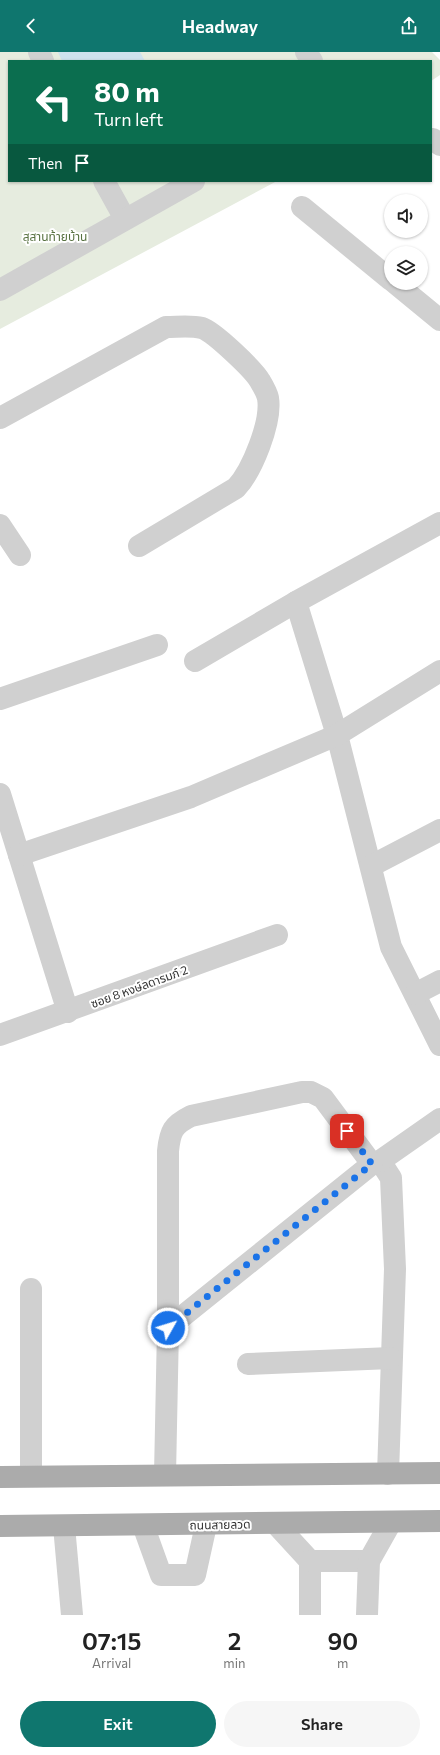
<!DOCTYPE html>
<html lang="en">
<head>
<meta charset="utf-8">
<style>
	body { margin:0; font-family:Commissioner,"Noto Sans Thai",sans-serif; background:#f6f6f6; color:#222; height:100vh; display:flex; flex-direction:column; font-size:15px; white-space:nowrap }
	* { box-sizing:border-box; margin:0 }
	p { font-size:13px; color:#767676 }
	.icon { flex:none; width:22px; height:22px; fill:none; stroke:currentColor; stroke-width:2; stroke-linecap:round; stroke-linejoin:round }
	.map { position:relative; height:1563px; overflow:hidden }
	.drawer { display:flex; flex-direction:column; background:#fff; flex:1 }
	.drawer>* { flex:none }
	.hud { position:absolute; left:8px; top:8px; width:424px; height:122px; border-radius:0px; box-shadow:0 1px 3px #0004; background:#0b6e4f; color:#fff; overflow:hidden }
	.fabs { position:absolute; left:384px; top:142px; display:grid; gap:8px }
	.fabs a { display:grid; place-items:center; width:44px; height:44px; border-radius:50%; background:#fff; box-shadow:0 1px 3px #0004; font-size:20px }
	.pin { position:absolute; display:grid; place-items:center; width:34px; height:34px; color:#fff; margin:-17px; border-radius:8px; box-shadow:0 2px 6px #0006 }
	.me { position:absolute; width:44px; margin:-22px; rotate:51deg; stroke-linejoin:round; filter:drop-shadow(0 0 3px #0008) }
	.turn { display:flex; align-items:center; gap:14px; height:84px; padding:0 20px; font-size:18px }
	.turn .icon { width:52px; height:52px; stroke-width:2.5 }
	.turn b { display:block; font-size:28px; line-height:34px }
	.then { display:flex; align-items:center; height:38px; padding:0 20px; background:#0003; gap:8px; font-size:15px }
	.eta { display:flex; justify-content:space-evenly; align-items:center; height:68px; text-align:center }
	.eta b { font-size:24px; font-weight:600; line-height:28px }
	.button { display:flex; gap:8px; margin-top:auto; padding:8px 20px }
	.button a { flex:1; height:46px; border-radius:24px; background:#0f766e; color:#fff; font-size:16px; font-weight:600; line-height:46px; text-align:center }
	.button a+a { background:#f6f6f6; color:#222 }
	header { display:flex; justify-content:space-between; align-items:center; height:52px; padding:0 20px; background:#0f766e; color:#fff; font-size:18px; font-weight:600 }
	.map>svg:first-child { display:block }
	.green { fill:#e6ecdf }
	.water { fill:#cfe2ee }
	.lines { fill:none; stroke-linecap:round; stroke-linejoin:round }
	.minor { stroke:#d0d0d0; stroke-width:22 }
	.major { stroke:#ababab; stroke-width:22 }
	.route { stroke:#1a73e8; stroke-width:7; stroke-dasharray:0 12.6 }
	.labels { text-anchor:middle; dominant-baseline:central; stroke-width:4; stroke-linejoin:round; paint-order:stroke }
	.park-label { font-size:12px; fill:#56703f; stroke:#fff }
	.street-label { font-size:12px; fill:#333; stroke:#fff }
</style>
</head>
<body>
<header><svg class="icon" aria-label="back" viewBox="0 0 24 24"><path d="M15 5l-7 7 7 7"/></svg>Headway<svg class="icon" aria-label="share" viewBox="0 0 24 24"><path d="M12 15V3M7 8l5-5 5 5M5 13v7h14v-7"/></svg></header>
<div class="map">
<svg width="440" height="1563" viewBox="0 0 440 1563">
	<rect width="100%" height="100%" fill="#fff"/>
	<polygon class="green" points="0,0 432,0 440,8 440,23 431,29 431,9 9,9 9,129 277,129 0,277"/>
	<polygon class="water" points="58,0 140,0 145,9 62,9"/>
	<g class="lines">
		<g class="minor">
			<polyline points="39,0 43,9"/>
			<polyline points="306,0 312,9"/>
			<polyline points="433,87 440,93"/>
			<polyline points="104,129 125,167"/>
			<polyline points="302,155 391,228"/>
			<polyline points="395,231 440,268"/>
			<polyline points="0,238 194,129"/>
			<path d="M 0,366 L 166,275 C 178,275 190,273 202,276 C 214,280 254,318 260,329 C 263,334 267,341 268,346 C 272,370 252,419 236,436 L 139,494"/>
			<polyline points="0,473 20,503"/>
			<polyline points="296,550 337,683 391,895 440,993"/>
			<polyline points="195,609 296,550 440,471"/>
			<polyline points="0,647 157,593"/>
			<polyline points="0,742 68,960"/>
			<polyline points="19,803 191,745 337,683 440,619"/>
			<polyline points="371,814 440,778"/>
			<polyline points="415,942 440,929"/>
			<polyline points="0,983 277,883"/>
			<polyline points="380,1109 391,1126 395,1217 388,1422"/>
			<polyline points="168,1276 372,1112 380,1109 440,1067"/>
			<polyline points="248,1312 391,1306"/>
			<path d="M 165,1423 L 168,1276 L 168,1099 C 170,1079 173,1073 191,1064 L 302,1040 L 311,1040 L 323,1046 L 372,1112"/>
			<polyline points="31,1424 31,1237"/>
			<polyline points="276,1472 310,1509 310,1563"/>
			<polyline points="143,1473 161,1523 195,1523 206,1473"/>
			<polyline points="64,1474 72,1563"/>
			<polyline points="310,1509 369,1509"/>
			<polyline points="367,1563 369,1509 391,1470"/>
		</g>
		<g class="major">
			<polyline points="0,1425 440,1421"/>
			<polyline points="0,1474 440,1469"/>
		</g>
	</g>
	<g class="lines">
		<polyline class="route" points="168,1276 372,1112 347,1079"/>
	</g>
	<g class="labels">
		<g class="park-label">
			<text x="55" y="184">สุสานท้ายบ้าน</text>
		</g>
		<g class="street-label">
			<text transform="translate(139 934) rotate(-20)">ซอย 8 หงษ์ลดารมภ์ 2</text>
			<text transform="translate(220 1472) rotate(-1)">ถนนสายลวด</text>
		</g>
	</g>
</svg>
<div class="fabs">
<a><svg class="icon" aria-label="sound" viewBox="0 0 24 24"><path d="M4 9h4l5-4v14l-5-4H4zM17 9q2 3 0 6"/></svg></a>
<a><svg class="icon" aria-label="layers" viewBox="0 0 24 24"><path d="M12 4l9 5-9 5-9-5zM3 14l9 5 9-5"/></svg></a>
</div>
<div class="pin" style="left:347px;top:1079px;background:#d93025"><svg class="icon" aria-label="arrive" viewBox="0 0 24 24"><path d="M6 21V4h12l-3 4 3 4H6"/></svg></div>
<svg class="me" style="left:168px;top:1276px" viewBox="-20 -20 40 40"><circle r="17" fill="#1a73e8" stroke="#fff" stroke-width="3"/><path d="M0-11L8 9 0 5-8 9z" fill="#fff"/></svg>
<div class="hud">
<div class="turn"><svg class="icon" aria-label="left" viewBox="0 0 24 24"><path d="M17 20v-9H6M10 6l-5 5 5 5"/></svg><div><b>80 m</b>Turn left</div></div>
<div class="then">Then<svg class="icon" aria-label="arrive" viewBox="0 0 24 24"><path d="M6 21V4h12l-3 4 3 4H6"/></svg></div>
</div>
</div>
<section class="drawer">
<div class="eta">
<div><b>07:15</b><p>Arrival</p></div>
<div><b>2</b><p>min</p></div>
<div><b>90</b><p>m</p></div>
</div>
<div class="button"><a>Exit</a><a>Share</a></div>
</section>
</body>
</html>
